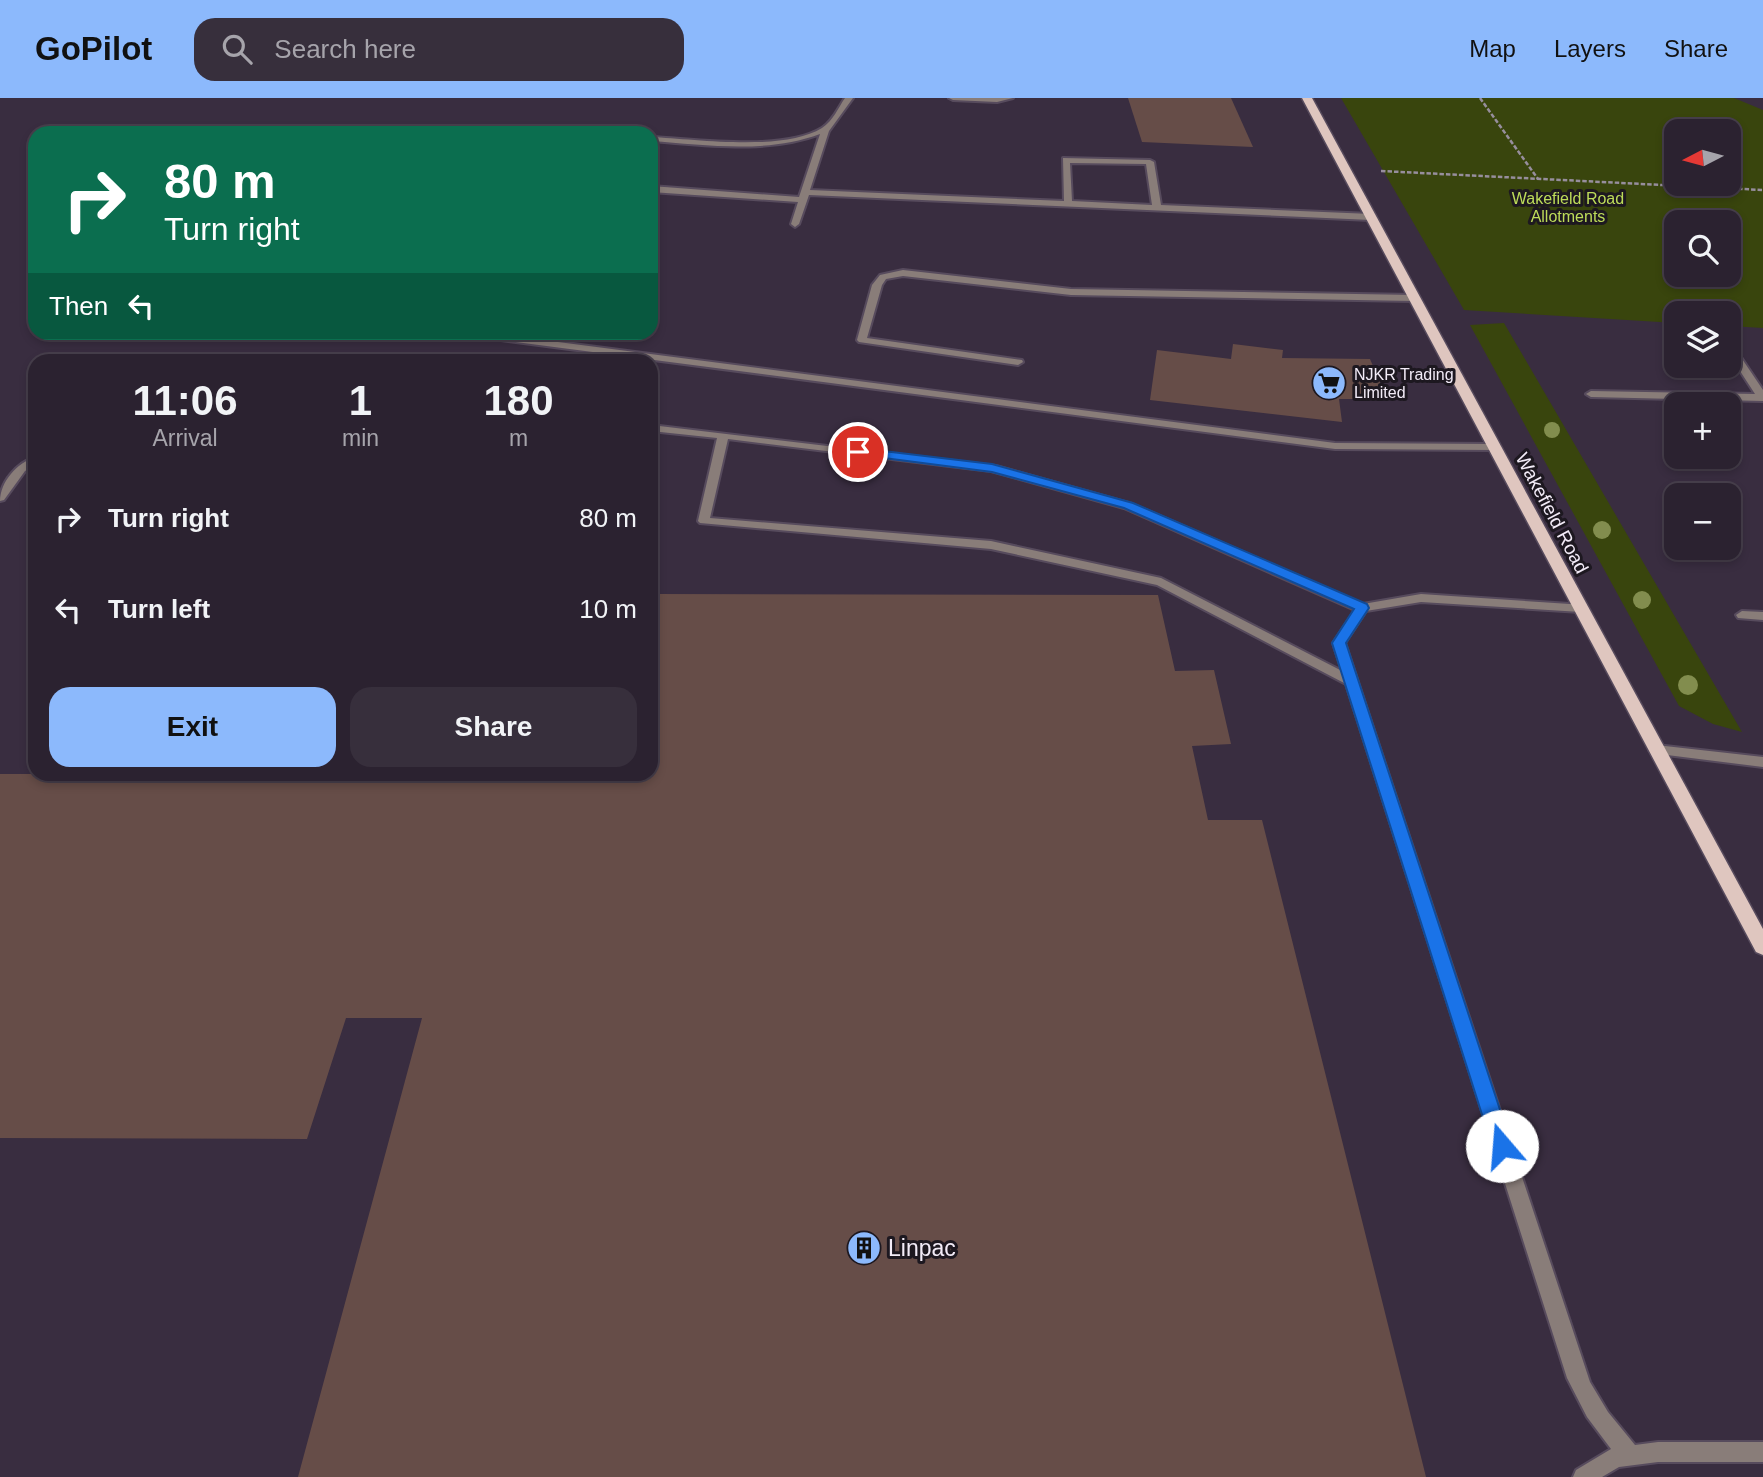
<!DOCTYPE html>
<html lang="en">
<head>
<meta charset="utf-8">
<style>
	body { margin:0; font-family:Helvetica,sans-serif; background:#372f3c; color:#f1f3f6; height:100vh; display:flex; flex-direction:column; font-size:26px; white-space:nowrap }
	* { box-sizing:border-box; margin:0 }
	p { font-size:23px; color:#a6a4ab }
	.icon { flex:none; width:38px; height:38px; fill:none; stroke:currentColor; stroke-width:2; stroke-linecap:round; stroke-linejoin:round }
	.map { position:relative; flex:1; overflow:hidden }
	.panel { position:absolute; left:28px; top:256px; width:630px; height:427px; display:flex; flex-direction:column; background:#2b2230; border-radius:21px; box-shadow:0 4px 10px #0003,0 0 0 2px #473f4c }
	.panel>* { flex:none }
	.top-card { position:absolute; left:28px; top:28px; width:630px; height:214px; border-radius:21px; box-shadow:0 4px 10px #0003,0 0 0 2px #473f4c; background:#0b6e4f; color:#fff; overflow:hidden }
	.needle { width:46px; rotate:264deg }
	.controls { position:absolute; left:1664px; top:21px; display:grid; gap:14px }
	.controls a { display:grid; place-items:center; width:77px; height:77px; border-radius:14px; background:#2b2230; box-shadow:0 4px 10px #0003,0 0 0 2px #473f4c; font-size:35px }
	.pin { position:absolute; display:grid; place-items:center; width:60px; height:60px; color:#fff; margin:-30px; border:4px solid #fff; border-radius:50%; box-shadow:0 2px 7px #0007 }
	.me { position:absolute; width:77px; margin:-38px; rotate:342deg; stroke-linejoin:round; filter:drop-shadow(0 0 5px #0008) }
	.turn { display:flex; align-items:center; gap:24px; height:147px; padding:0 21px; font-size:32px }
	.turn .icon { width:91px; height:91px; stroke-width:2.5 }
	.turn b { display:block; font-size:49px; line-height:60px }
	.then { display:flex; align-items:center; height:66px; padding:0 21px; background:#0003; gap:14px; font-size:26px }
	.eta { display:flex; justify-content:space-evenly; align-items:center; height:119px; text-align:center }
	.eta b { font-size:42px; font-weight:700; line-height:49px }
	.button { display:flex; gap:14px; margin-top:auto; padding:14px 21px }
	.button a { flex:1; height:80px; border-radius:21px; background:#8cb9fc; color:#111; font-size:28px; font-weight:700; line-height:80px; text-align:center }
	.button a+a { background:#372f3c; color:#f1f3f6 }
	ul { padding:0; list-style:none }
	li { display:flex; align-items:center; gap:21px; height:91px; padding:0 21px }
	li div { flex:1 }
	li b { display:block; font-size:26px }
	li em { font-style:normal }
	header { display:flex; align-items:center; gap:42px; box-sizing:border-box; height:98px; padding:0 35px; background:#8cb9fc; color:#111 }
	header strong { font-size:33px }
	nav { display:flex; gap:38px; margin-inline-start:auto; font-size:24px }
	.search { width:490px; height:63px; background:#372f3c; display:flex; align-items:center; gap:18px; box-sizing:border-box; padding:0 24px; border-radius:21px; color:#a6a4ab; font-size:26px }
	.map>svg:first-child { display:block }
	.green { fill:#39450d; fill-rule:evenodd }
	.building { fill:#664d48 }
	.lines { fill:none; stroke-linecap:round; stroke-linejoin:round }
	.lane-casing { stroke:#574b5d; stroke-width:4 }
	.street-casing { stroke:#574b5d; stroke-width:4 }
	.primary-casing { stroke:#574b5d; stroke-width:3 }
	.path { stroke:#978e9d; stroke-width:2.5; stroke-dasharray:4.5 2; stroke-linecap:butt }
	.lane { fill:#897d79; fill-rule:evenodd }
	.street { fill:#897d79; fill-rule:evenodd }
	.primary { fill:#dfc6bf; fill-rule:evenodd }
	.tree { fill:#828d4e }
	.route { fill:#1a73e8; stroke:#114b97; stroke-width:2 }
	.labels { text-anchor:middle; dominant-baseline:central; stroke-width:6; stroke-linejoin:round; paint-order:stroke }
	.far-park-label { font-size:16px; fill:#bddc59; stroke:#1d1820 }
	.far-poi-label { font-size:16px; fill:#f2ebf7; stroke:#1d1820; text-anchor:start }
	.street-label { font-size:19px; fill:#f2ebf7; stroke:#1d1820 }
	.near-poi-label { font-size:23px; fill:#f2ebf7; stroke:#1d1820; text-anchor:start }
</style>
</head>
<body>
<header>
<strong>GoPilot</strong>
<div class="search"><svg class="icon" aria-label="search" viewBox="0 0 24 24"><circle cx="10" cy="10" r="6"/><path d="M15 15l6 6"/></svg>Search here</div>
<nav><a>Map</a><a>Layers</a><a>Share</a></nav>
</header>
<div class="map">
<svg width="1763" height="1379" viewBox="0 0 1763 1379">
	<rect width="100%" height="100%" fill="#392d40"/>
	<g class="green">
		<path d="M 1341,0 L 1734,0 L 1763,12 L 1763,230 L 1729,228 L 1729,215 L 1676,215 L 1676,225 L 1464,212 ZM 1676,33 L 1729,33 L 1729,86 L 1676,86 ZM 1676,124 L 1729,124 L 1729,177 L 1676,177 Z"/>
		<polygon points="1504,225 1742,634 1713,626 1679,608 1470,227"/>
	</g>
	<g class="building">
		<polygon points="1128,0 1231,0 1253,49 1142,44"/>
		<polygon points="1233,246 1283,252 1282,260 1370,261 1387,301 1339,301 1342,324 1150,302 1157,252 1231,261"/>
		<polygon points="651,496 1158,497 1175,573 1214,572 1231,646 1192,648 1208,722 1262,722 1426,1379 298,1379 422,920 346,920 307,1041 0,1040 0,676 651,676"/>
	</g>
	<g class="lines">
		<g class="lane-casing">
			<g id="lane">
				<path d="M 845,0 L 853,0 L 829,33 L 810,92 L 1064,103 L 1063,60 L 1150,62 L 1154,64 L 1161,107 L 1371,116 L 1375,119 L 1371,122 L 809,97 L 799,126 L 795,129 L 791,126 L 798,104 L 651,94 L 651,88 L 799,99 L 820,36 C 766,56 707,47 651,43 L 651,39 C 696,41 783,54 822,30 C 833,23 838,10 845,0 ZM 1070,65 L 1146,66 L 1152,107 L 1072,103 Z"/>
				<polygon points="949,0 1013,0 997,4 953,2"/>
				<polygon points="353,30 456,33 460,35 336,35"/>
				<polygon points="903,172 1071,191 1414,197 1419,200 1414,203 1071,197 903,178 886,181 882,187 867,240 1022,262 1023,264 1018,267 859,244 857,242 872,187 880,177"/>
				<polygon points="504,237 1335,345 1494,346 1499,349 1494,352 1335,351 501,242 499,240"/>
				<path d="M 651,327 L 996,368 L 1132,406 L 1363,506 L 1421,496 L 1585,507 L 1587,510 L 1585,513 L 1581,514 L 1421,504 L 1366,513 L 1345,545 L 1590,1284 L 1608,1314 L 1635,1347 L 1658,1344 L 1763,1344 L 1763,1364 L 1658,1364 L 1619,1369 L 1602,1379 L 1573,1379 L 1576,1372 L 1611,1351 L 1587,1319 L 1567,1280 L 1346,586 L 1157,487 L 991,451 L 700,425 L 698,423 L 717,340 L 651,333 ZM 728,341 L 991,373 L 1124,410 L 1355,512 L 1333,545 L 1342,573 L 1161,480 L 991,443 L 710,420 Z"/>
				<path d="M 35,359 L 35,367 L 25,373 L 4,402 L 0,403 C 0,384 17,365 35,359 Z"/>
			</g>
		</g>
		<g class="street-casing">
			<g id="street">
				<polygon points="1729,245 1732,246 1763,292 1763,303 1591,299 1586,296 1591,293 1755,296 1729,256"/>
				<polygon points="1742,513 1763,514 1763,522 1738,520 1736,517"/>
				<polygon points="1656,647 1763,659 1763,669 1651,655 1649,652"/>
			</g>
		</g>
		<g class="primary-casing">
			<polygon id="primary" points="1302,0 1312,0 1763,831 1763,857 1756,854"/>
		</g>
		<g class="path">
			<polyline points="1480,0 1538,81"/>
			<polyline points="1381,73 1763,92"/>
		</g>
		<use href="#lane" class="lane"/>
		<use href="#street" class="street"/>
		<use href="#primary" class="primary"/>
	</g>
	<g class="tree">
		<circle cx="1552" cy="332" r="8"/>
		<circle cx="1602" cy="432" r="9"/>
		<circle cx="1642" cy="502" r="9"/>
		<circle cx="1688" cy="587" r="10"/>
	</g>
	<polygon class="route" points="858,350 992,366 1133,405 1367,506 1369,510 1346,545 1512,1048 1509,1054 1502,1057 1495,1054 1492,1048 1332,545 1354,511 1124,410 992,374 853,356 853,351"/>
	<defs>
		<g id="supermarket-disc" transform="scale(1.75)"><circle r="9.5" fill="#8cb9fc" stroke="#1d1820"/><path d="M-6-5.5h2.5l.6 2H6L4.5 2H-2.5L-4.4-4H-6ZM-1.5 3.2a1.3 1.3 0 1 0 .1 0ZM3 3.2a1.3 1.3 0 1 0 .1 0Z" fill="#111"/></g>
		<g id="building-disc" transform="scale(1.75)"><circle r="9.5" fill="#8cb9fc" stroke="#1d1820"/><path d="M-4-6H4V6H1V3H-1V6H-4ZM-2.5-4.3h1.7v1.8h-1.7ZM.8-4.3h1.7v1.8H.8ZM-2.5-1h1.7V.8h-1.7ZM.8-1h1.7V.8H.8Z" fill="#111"/></g>
	</defs>
	<g fill-rule="evenodd">
		<use href="#supermarket-disc" x="1329" y="285"/>
		<use href="#building-disc" x="864" y="1150"/>
	</g>
	<g class="labels">
		<g class="far-park-label">
			<text x="1568" y="100">Wakefield Road<tspan x="1568" dy="18">Allotments</tspan></text>
		</g>
		<g class="far-poi-label">
			<text x="1354" y="276">NJKR Trading<tspan x="1354" dy="18">Limited</tspan></text>
		</g>
		<g class="street-label">
			<text transform="translate(1552 415) rotate(62)">Wakefield Road</text>
		</g>
		<g class="near-poi-label">
			<text x="888" y="1150">Linpac</text>
		</g>
	</g>
</svg>
<div class="controls">
<a><svg class="needle" viewBox="-14 -14 28 28"><path d="M0-13l5 13h-10z" fill="#e53935"/><path d="M0 13l5-13h-10z" fill="#a6a4ab"/></svg></a>
<a><svg class="icon" aria-label="search" viewBox="0 0 24 24"><circle cx="10" cy="10" r="6"/><path d="M15 15l6 6"/></svg></a>
<a><svg class="icon" aria-label="layers" viewBox="0 0 24 24"><path d="M12 4l9 5-9 5-9-5zM3 14l9 5 9-5"/></svg></a>
<a>+</a>
<a>−</a>
</div>
<div class="pin" style="left:858px;top:354px;background:#d93025"><svg class="icon" aria-label="arrive" viewBox="0 0 24 24"><path d="M6 21V4h12l-3 4 3 4H6"/></svg></div>
<svg class="me" style="left:1502px;top:1048px" viewBox="-20 -20 40 40"><circle r="19" fill="#fff"/><path d="M0-13L10 11 0 6-10 11z" fill="#1a73e8"/></svg>
<div class="top-card">
<div class="turn"><svg class="icon" aria-label="right" viewBox="0 0 24 24"><path d="M7 20v-9h11M14 6l5 5-5 5"/></svg><div><b>80 m</b>Turn right</div></div>
<div class="then">Then<svg class="icon" aria-label="left" viewBox="0 0 24 24"><path d="M17 20v-9H6M10 6l-5 5 5 5"/></svg></div>
</div>
<section class="panel">
<div class="eta">
<div><b>11:06</b><p>Arrival</p></div>
<div><b>1</b><p>min</p></div>
<div><b>180</b><p>m</p></div>
</div>
<ul>
<li><svg class="icon" aria-label="right" viewBox="0 0 24 24"><path d="M7 20v-9h11M14 6l5 5-5 5"/></svg><div><b>Turn right</b></div><em>80 m</em></li>
<li><svg class="icon" aria-label="left" viewBox="0 0 24 24"><path d="M17 20v-9H6M10 6l-5 5 5 5"/></svg><div><b>Turn left</b></div><em>10 m</em></li>
</ul>
<div class="button"><a>Exit</a><a>Share</a></div>
</section>
</div>
</body>
</html>
